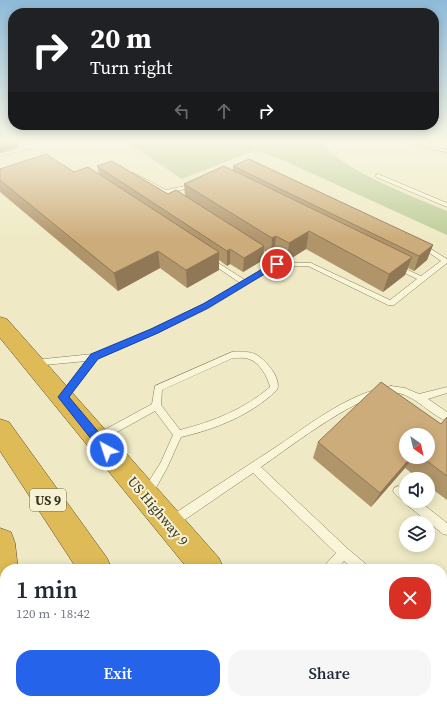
<!DOCTYPE html>
<html lang="en">
<head>
<meta charset="utf-8">
<style>
	body { margin:0; font-family:"Source Serif 4",serif; background:#f6f6f7; color:#1f2937; height:100vh; display:flex; flex-direction:column; font-size:15px; white-space:nowrap }
	* { box-sizing:border-box; margin:0 }
	p { font-size:13px; color:#747a83 }
	.icon { flex:none; width:22px; height:22px; fill:none; stroke:currentColor; stroke-width:2; stroke-linecap:round; stroke-linejoin:round }
	.map { position:relative; flex:1; overflow:hidden }
	.drawer { position:absolute; left:0px; top:564px; width:447px; height:140px; display:flex; flex-direction:column; background:#fff; border-radius:16px 16px 0 0; box-shadow:0 2px 10px #0003 }
	.drawer>* { flex:none }
	.top-card { position:absolute; left:8px; top:8px; width:431px; height:122px; border-radius:16px; box-shadow:0 2px 10px #0003; background:#202124; color:#fff; overflow:hidden }
	.needle { width:26px; rotate:146deg }
	.fabs { position:absolute; left:399px; top:428px; display:grid; gap:8px }
	.fabs a { display:grid; place-items:center; width:36px; height:36px; border-radius:50%; background:#fff; box-shadow:0 2px 10px #0003; font-size:20px }
	.pin { position:absolute; display:grid; place-items:center; width:34px; height:34px; color:#fff; margin:-17px; border:2px solid #fff; border-radius:50%; box-shadow:0 1px 4px #0007 }
	.me { position:absolute; width:44px; margin:-22px; rotate:320deg; stroke-linejoin:round; filter:drop-shadow(0 0 3px #0008) }
	.turn { display:flex; align-items:center; gap:14px; height:84px; padding:0 16px; font-size:18px }
	.turn .icon { width:52px; height:52px; stroke-width:2.5 }
	.turn b { display:block; font-size:28px; line-height:34px }
	.lanes { display:flex; align-items:center; height:38px; padding:0 16px; background:#0003; justify-content:center; gap:20px; direction:ltr }
	.lanes .off { opacity:.35 }
	.round { display:grid; place-items:center; flex:none; width:42px; height:42px; border-radius:16px; background:#f6f6f7 }
	.head { display:flex; align-items:center; justify-content:space-between; height:68px; padding:0 16px }
	h1 { font-size:24px; font-weight:600; line-height:30px }
	.primary-button { display:flex; gap:8px; margin-top:auto; padding:8px 16px }
	.primary-button a { flex:1; height:46px; border-radius:16px; background:#2563eb; color:#fff; font-size:16px; font-weight:600; line-height:46px; text-align:center }
	.primary-button a+a { background:#f6f6f7; color:#1f2937 }
	.map>svg:first-child { display:block }
	.green { fill:#bdcd99 }
	.lines { fill:none; stroke-linecap:round; stroke-linejoin:round }
	.lane-casing { stroke:#8a7d5b; stroke-width:1 }
	.highway-casing { stroke:#584a2f; stroke-width:1 }
	.lane { fill:#f9f5d9; fill-rule:evenodd }
	.highway { fill:#debb56; fill-rule:evenodd }
	.wall { fill:#b0946a; fill-rule:evenodd }
	.shaded-wall { fill:#907856 }
	.building { fill:#cdac7b; stroke:#907856 }
	.route { fill:#2563eb; stroke:#184099 }
	.labels { text-anchor:middle; dominant-baseline:central; stroke-width:4; stroke-linejoin:round; paint-order:stroke }
	.shield { fill:#f6f3d5; stroke:#726b56; stroke-width:1 }
	.shield-label { font-size:13px; font-weight:bold; fill:#3a311f }
	.street-label { font-size:14px; fill:#3a311f; stroke:#f6f3d5 }
</style>
</head>
<body>
<div class="map">
<svg width="447" height="704" viewBox="0 0 447 704">
	<rect width="100%" height="100%" fill="#efeac5"/>
	<g class="green">
		<path d="M 124,140 L 323,140 C 328,165 422,200 447,211 L 447,235 L 287,162 L 256,150 L 182,179 Z"/>
		<polygon points="442,683 447,685 447,704 380,704 378,699 442,699"/>
	</g>
	<g class="lines">
		<g class="lane-casing">
			<g id="lane">
				<polygon points="41,140 47,140 29,149 0,156 0,154 25,147"/>
				<polygon points="394,140 403,140 447,150 447,152"/>
				<polygon points="134,173 166,190 194,184 197,186 165,194 132,176 131,175"/>
				<polygon points="378,174 447,203 447,207 376,177 376,175"/>
				<polygon points="423,244 447,259 447,263 394,305 388,305 308,266 278,266 209,308 157,333 97,359 66,398 63,400 60,398 59,396 86,361 34,366 31,365 30,363 31,361 34,360 93,354 151,329 203,304 240,283 208,261 208,259 212,259 245,280 272,264 254,251 253,250 256,248 278,262 311,263 390,300 417,279 395,268 395,266 399,266 421,276 441,261 421,247 420,246"/>
				<path d="M 232,352 C 238,352 249,351 255,354 C 265,359 282,378 277,390 C 251,415 216,429 181,437 L 167,468 L 152,495 L 148,497 L 144,495 L 143,492 L 144,489 L 161,462 L 173,435 L 155,411 L 101,441 L 98,442 L 95,441 L 93,438 L 95,435 L 152,404 L 155,386 ZM 233,358 C 238,358 245,357 249,359 C 259,362 268,377 270,387 C 245,409 212,422 180,430 L 161,405 L 162,390 Z"/>
				<path d="M 391,386 L 405,388 L 419,394 L 447,387 L 447,393 L 428,399 L 447,412 L 447,421 C 430,415 418,398 399,393 C 367,386 289,448 261,467 L 348,549 L 367,565 L 369,569 L 354,569 L 344,561 L 337,569 L 323,569 L 325,565 L 336,553 L 253,473 L 177,525 L 173,526 L 169,525 L 168,521 L 169,517 C 206,493 242,469 279,445 C 313,422 349,393 391,386 Z"/>
				<path d="M 398,486 L 406,491 L 406,501 L 419,501 L 447,523 L 447,535 L 443,534 L 407,505 C 405,499 396,498 393,491 L 394,488 Z"/>
				<rect x="442" y="583" width="5" height="12"/>
			</g>
		</g>
		<g class="highway-casing">
			<g id="highway">
				<polygon points="0,317 7,319 219,558 224,569 188,569 0,338"/>
				<polygon points="0,419 9,422 107,558 112,569 77,569 0,451"/>
				<polygon points="0,528 11,532 15,543 18,569 5,569 5,699 14,699 6,704 0,704"/>
				<polygon points="442,641 447,643 447,679 442,677"/>
				<polygon points="165,699 242,699 240,704 167,704"/>
				<polygon points="297,699 366,699 364,704 299,704"/>
			</g>
		</g>
		<use href="#lane" class="lane"/>
		<use href="#highway" class="highway"/>
	</g>
	<g class="wall">
		<polygon points="97,166 168,194 185,196 184,184 233,170 233,166 433,245 427,260 414,271 408,268 405,275 383,292 306,249 287,261 274,253 271,256 264,251 263,260 243,272 230,264 227,266 219,260 219,270 187,288 160,268 118,291 0,192 0,169 74,172 99,174"/>
		<path d="M 447,417 L 447,500 L 428,486 L 428,479 L 419,479 L 405,468 L 371,507 L 313,458 L 318,442 L 441,424 ZM 428,435 L 428,457 L 406,457 Z"/>
	</g>
	<g class="shaded-wall">
		<polygon points="0,140 17,140 19,147 0,153"/>
		<polygon points="309,231 306,249 287,261 289,243"/>
		<polygon points="276,236 274,253 271,256 272,238"/>
		<polygon points="433,245 427,260 414,271 419,256"/>
		<polygon points="264,246 263,260 243,272 244,258"/>
		<polygon points="230,249 230,264 227,266 227,251"/>
		<polygon points="158,251 160,268 118,291 114,273"/>
		<polygon points="219,252 219,270 187,288 186,270"/>
		<polygon points="412,257 405,275 383,292 389,274"/>
		<polygon points="411,457 413,457 405,468 371,507 380,493"/>
	</g>
	<g class="building">
		<polygon points="46,154 74,172 88,167 219,252 186,270 158,251 114,273 0,180 0,169"/>
		<polygon points="249,159 433,245 419,256 233,166"/>
		<polygon points="112,161 168,194 176,190 264,246 244,258 230,249 227,251 97,166"/>
		<polygon points="224,166 412,257 389,274 309,231 289,243 276,236 272,238 184,184"/>
		<polygon points="381,382 441,424 447,417 447,476 422,457 428,457 428,435 406,435 406,457 411,457 380,493 318,442"/>
	</g>
	<linearGradient id="sky" x2="0" y2="1"><stop stop-color="#8ebad8"/><stop offset="0.59" stop-color="#f8f6e5"/><stop offset="1" stop-color="#f8f6e5" stop-opacity="0"/></linearGradient>
	<rect width="447" height="239" fill="url(#sky)"/>
	<polygon class="route" points="274,262 281,264 208,308 158,333 98,359 69,397 111,447 113,450 111,454 107,455 103,454 58,397 91,354 151,329 203,304"/>
	<g class="labels">
		<rect class="shield" x="30" y="489" width="36" height="22" rx="3"/>
		<g class="shield-label">
			<text x="48" y="500">US 9</text>
		</g>
		<g class="street-label">
			<text transform="translate(158 511) rotate(50)">US Highway 9</text>
		</g>
	</g>
</svg>
<div class="fabs">
<a><svg class="needle" viewBox="-14 -14 28 28"><path d="M0-13l5 13h-10z" fill="#e53935"/><path d="M0 13l5-13h-10z" fill="#747a83"/></svg></a>
<a><svg class="icon" aria-label="sound" viewBox="0 0 24 24"><path d="M4 9h4l5-4v14l-5-4H4zM17 9q2 3 0 6"/></svg></a>
<a><svg class="icon" aria-label="layers" viewBox="0 0 24 24"><path d="M12 4l9 5-9 5-9-5zM3 14l9 5 9-5"/></svg></a>
</div>
<div class="pin" style="left:277px;top:264px;background:#d93025"><svg class="icon" aria-label="arrive" viewBox="0 0 24 24"><path d="M6 21V4h12l-3 4 3 4H6"/></svg></div>
<svg class="me" style="left:107px;top:450px" viewBox="-20 -20 40 40"><circle r="17" fill="#2563eb" stroke="#fff" stroke-width="3"/><path d="M0-11L8 9 0 5-8 9z" fill="#fff"/></svg>
<div class="top-card">
<div class="turn"><svg class="icon" aria-label="right" viewBox="0 0 24 24"><path d="M7 20v-9h11M14 6l5 5-5 5"/></svg><div><b>20 m</b>Turn right</div></div>
<div class="lanes"><svg class="icon off" aria-label="left" viewBox="0 0 24 24"><path d="M17 20v-9H6M10 6l-5 5 5 5"/></svg><svg class="icon off" aria-label="ahead" viewBox="0 0 24 24"><path d="M12 20V5M6 11l6-6 6 6"/></svg><svg class="icon" aria-label="right" viewBox="0 0 24 24"><path d="M7 20v-9h11M14 6l5 5-5 5"/></svg></div>
</div>
<section class="drawer">
<div class="head"><div><h1>1 min</h1><p>120 m · 18:42</p></div><a class="round" style="background:#d93025;color:#fff"><svg class="icon" aria-label="close" viewBox="0 0 24 24"><path d="M6 6l12 12M18 6L6 18"/></svg></a></div>
<div class="primary-button"><a>Exit</a><a>Share</a></div>
</section>
</div>
</body>
</html>
